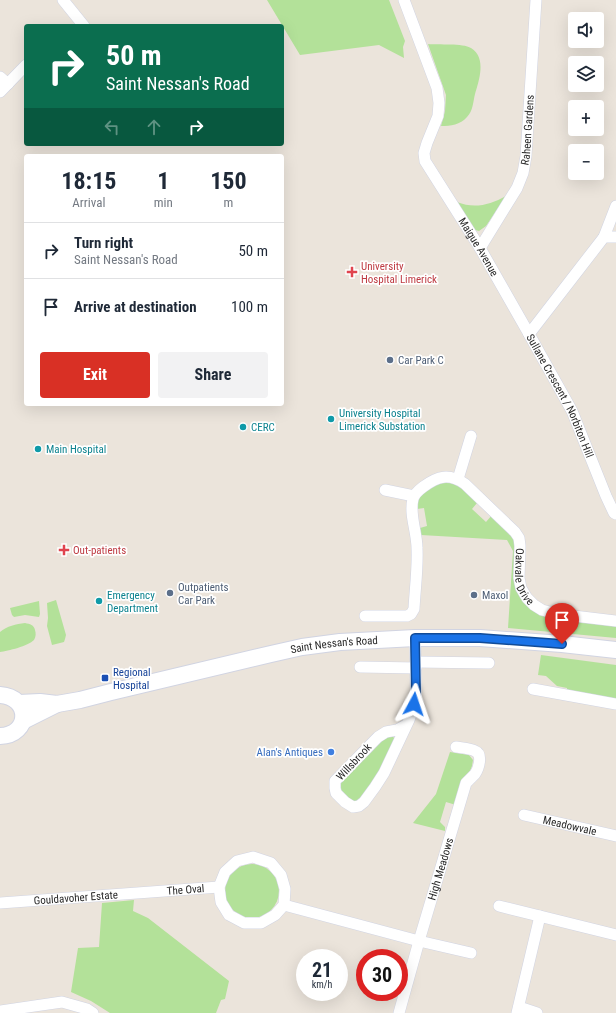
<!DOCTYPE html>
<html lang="en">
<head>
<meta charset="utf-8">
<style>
	body { margin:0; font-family:"Roboto Condensed",sans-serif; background:#f2f2f3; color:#1f2937; height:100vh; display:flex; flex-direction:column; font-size:15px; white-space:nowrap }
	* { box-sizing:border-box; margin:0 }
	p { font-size:13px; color:#747a83 }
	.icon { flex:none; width:22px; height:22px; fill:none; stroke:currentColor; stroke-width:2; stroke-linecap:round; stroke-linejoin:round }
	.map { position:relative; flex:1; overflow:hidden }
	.drawer { position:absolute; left:24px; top:154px; width:260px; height:252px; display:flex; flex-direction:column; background:#fff; border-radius:4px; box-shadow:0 4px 16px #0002 }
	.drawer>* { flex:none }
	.hud { position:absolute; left:24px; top:24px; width:260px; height:122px; border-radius:4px; box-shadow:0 4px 16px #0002; background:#0b6e4f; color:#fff; overflow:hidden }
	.tools { position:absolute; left:568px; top:12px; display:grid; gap:8px }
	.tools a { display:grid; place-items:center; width:36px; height:36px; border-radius:4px; background:#fff; box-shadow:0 4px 16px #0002; font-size:20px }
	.speed { position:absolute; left:296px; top:949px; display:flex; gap:8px; font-size:20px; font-weight:700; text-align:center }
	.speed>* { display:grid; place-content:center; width:52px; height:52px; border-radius:50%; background:#fff; box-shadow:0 4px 16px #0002; line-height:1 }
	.speed small { font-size:10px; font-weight:400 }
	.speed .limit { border:6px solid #d22; background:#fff; color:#111 }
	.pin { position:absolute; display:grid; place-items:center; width:34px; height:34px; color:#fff; margin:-41px -17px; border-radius:50% 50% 50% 0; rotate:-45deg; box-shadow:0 0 4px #0007 }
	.pin .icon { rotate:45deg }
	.me { position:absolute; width:44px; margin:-22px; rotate:5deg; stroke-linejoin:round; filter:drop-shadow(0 0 3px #0008) }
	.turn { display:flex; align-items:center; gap:14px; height:84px; padding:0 16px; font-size:18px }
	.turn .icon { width:52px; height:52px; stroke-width:2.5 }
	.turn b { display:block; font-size:28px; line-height:34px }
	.lanes { display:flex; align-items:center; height:38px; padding:0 16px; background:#0003; justify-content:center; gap:20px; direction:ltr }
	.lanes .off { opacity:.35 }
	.eta { display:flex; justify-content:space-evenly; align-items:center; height:68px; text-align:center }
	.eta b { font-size:24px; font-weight:700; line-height:28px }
	.action { display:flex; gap:8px; margin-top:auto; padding:8px 16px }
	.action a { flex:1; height:46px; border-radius:4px; background:#d93025; color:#fff; font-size:16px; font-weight:700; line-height:46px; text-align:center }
	.action a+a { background:#f2f2f3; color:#1f2937 }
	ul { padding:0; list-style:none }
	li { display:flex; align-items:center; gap:12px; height:56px; padding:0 16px; border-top:1px solid #e0e1e3 }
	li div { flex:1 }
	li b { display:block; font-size:15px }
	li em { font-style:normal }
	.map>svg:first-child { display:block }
	.green { fill:#b3e199 }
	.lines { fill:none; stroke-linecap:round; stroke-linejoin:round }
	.street-casing { stroke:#d1d4e2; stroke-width:12 }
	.secondary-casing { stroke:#d1d4e2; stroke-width:18 }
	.street { stroke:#fff; stroke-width:11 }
	.secondary { stroke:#fff; stroke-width:16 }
	.route-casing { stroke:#114b97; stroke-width:10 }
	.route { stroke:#1a73e8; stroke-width:7 }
	.health-dot { fill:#e0444e; stroke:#fff; stroke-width:1.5 }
	.service-dot { fill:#5c6f8a; stroke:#fff; stroke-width:1.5 }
	.culture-dot { fill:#0f9aa8; stroke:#fff; stroke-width:1.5 }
	.transit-dot { fill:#1a4fb4; stroke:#fff; stroke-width:1.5 }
	.shop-dot { fill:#3f7fe0; stroke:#fff; stroke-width:1.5 }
	.labels { text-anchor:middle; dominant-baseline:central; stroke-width:3.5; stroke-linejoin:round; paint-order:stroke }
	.street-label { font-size:11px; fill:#292929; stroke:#fff }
	.health-label { font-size:11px; fill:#be3a42; stroke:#fff; text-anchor:start }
	.service-label { font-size:11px; fill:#4e5e75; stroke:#fff; text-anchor:start }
	.culture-label { font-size:11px; fill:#0d838f; stroke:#fff; text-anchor:start }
	.transit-label { font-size:11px; fill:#164399; stroke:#fff; text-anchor:start }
	.shop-label { font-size:11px; fill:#366cbe; stroke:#fff; text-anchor:end }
</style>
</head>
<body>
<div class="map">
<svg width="616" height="1013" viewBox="0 0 616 1013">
	<rect width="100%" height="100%" fill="#ebe4db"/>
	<g class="green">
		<polygon points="267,0 389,0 405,41 403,47 404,58 379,45 300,55"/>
		<path d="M 428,44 C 438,45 463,43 471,48 C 487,58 479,81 475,94 C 473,102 473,111 467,117 C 460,125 451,126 441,126 L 445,111 L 446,95 Z"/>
		<path d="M 506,196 L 486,226 L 479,231 L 475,230 L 457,202 C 474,209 490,205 506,196 Z"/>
		<polygon points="441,481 458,485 477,503 472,509 486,522 492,515 513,536 515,546 514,572 515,581 523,601 528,607 535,612 544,616 554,619 616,626 616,638 508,628 513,551 507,540 421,535 420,528 427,526 424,508 417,509 416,502 421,495"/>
		<polygon points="56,600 66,635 65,639 64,642 52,645 47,626 48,618 47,603"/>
		<polygon points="39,601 40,614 39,617 25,615 14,617 12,615 10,608"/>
		<path d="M 25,623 C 30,624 34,625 35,630 C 36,633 36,637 34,640 C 28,646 8,651 0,652 L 0,632 C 7,626 16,624 25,623 Z"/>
		<polygon points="541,655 616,665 616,700 567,691 567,688 557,686 546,676 538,675"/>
		<path d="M 392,735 L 394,738 L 394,741 C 385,763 375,786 357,801 L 351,801 L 343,796 L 340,785 L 341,781 L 382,739 Z"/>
		<polygon points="450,752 469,755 473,760 472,766 456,805 446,802 440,822 445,827 445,831 413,823 436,794"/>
		<circle cx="252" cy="891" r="27"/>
		<polygon points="134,900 133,911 148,918 229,981 225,999 221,1000 216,1013 110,1013 91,1001 71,992 78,948 99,947 102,903"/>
	</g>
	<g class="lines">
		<g class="street-casing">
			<g id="street">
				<polyline points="63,0 84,26"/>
				<path id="s1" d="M 404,0 L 437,88 L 439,103 L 438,116 L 427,143 L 424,153 L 425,161 L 480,248 L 529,334"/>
				<polyline points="0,77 8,84"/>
				<polyline points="0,92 26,65"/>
				<polyline points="604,237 616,206"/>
				<path id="s2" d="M 616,237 L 604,237 L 529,334 L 572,411 L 606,496 L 614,513 L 616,514"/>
				<path id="s3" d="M 480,248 L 512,196 L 517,188 L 523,173 L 526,156 L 536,0"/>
				<polyline points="458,479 471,436"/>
				<polyline points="385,490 414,496"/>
				<path id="s4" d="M 365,616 L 407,616 L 411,614 L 414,609 C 415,589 418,568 417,548 C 417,532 409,514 413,499 C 414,494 419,490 423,487 C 438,476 449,473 465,484 L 515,532 L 519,538 L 520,546 L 519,578 L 521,588 L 527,598 L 534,605 L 542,610 L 557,614 L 616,621"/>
				<polyline points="416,662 489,663"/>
				<polyline points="360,667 416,668"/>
				<polyline points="533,689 616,704"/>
				<polyline points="406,725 397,730 386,732 378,737 335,781 335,788 336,793 345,802 353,807 359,806 364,802 375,787 384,773 409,720 414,705 416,695 415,638"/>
				<path id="s5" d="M 524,815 L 616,836"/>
				<polygon points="253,857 271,863 281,875 285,889 284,905 275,915 261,923 244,923 229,915 221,902 219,887 225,872 237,861"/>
				<path id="s6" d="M 0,903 L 219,887"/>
				<polyline points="284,905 419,941 471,953"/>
				<polyline points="499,906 616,935"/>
				<polyline points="519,1007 537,1013"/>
				<polyline points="0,1011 62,1002 87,1009 93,1013"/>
				<path id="s7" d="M 399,1013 L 419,941 L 466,783 C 469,780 472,777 475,774 C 479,768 483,754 475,751 C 470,748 462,748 456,747"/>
				<polyline points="517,1013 540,916"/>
			</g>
		</g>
		<g class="secondary-casing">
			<g id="secondary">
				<path d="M 0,695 C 31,697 31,735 0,736"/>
				<path id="s8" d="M 19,703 L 40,702 L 57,704 L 80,700 L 111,692 L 271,654 L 302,647 L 340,642 L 415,638 L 480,638 L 562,644 L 616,650"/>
				<polyline points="23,721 57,704"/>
			</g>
		</g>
		<use href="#street" class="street"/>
		<use href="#secondary" class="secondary"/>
	</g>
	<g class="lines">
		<g class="route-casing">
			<polyline id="route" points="414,704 416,695 415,638 480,638 562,644"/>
		</g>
		<use href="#route" class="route"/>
	</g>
	<g class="health-dot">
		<path d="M350 266h4v4h4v4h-4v4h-4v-4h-4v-4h4z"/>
		<path d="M62 544h4v4h4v4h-4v4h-4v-4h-4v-4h4z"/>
	</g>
	<g class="service-dot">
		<circle cx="390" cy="360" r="4"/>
		<circle cx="170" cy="593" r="4"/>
		<circle cx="474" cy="595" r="4"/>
	</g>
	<g class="culture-dot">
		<circle cx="331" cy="419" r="4"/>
		<circle cx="243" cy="427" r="4"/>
		<circle cx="38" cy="449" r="4"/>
		<circle cx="99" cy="601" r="4"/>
	</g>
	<rect class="transit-dot" x="101" y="674" width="8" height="8" rx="2"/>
	<circle class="shop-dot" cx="331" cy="752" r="4"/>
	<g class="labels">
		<g class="street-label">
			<text stroke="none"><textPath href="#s3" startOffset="130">Raheen Gardens</textPath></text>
			<text stroke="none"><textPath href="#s1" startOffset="271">Maigue Avenue</textPath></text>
			<text stroke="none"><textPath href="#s2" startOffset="204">Sullane Crescent / Norbiton Hill</textPath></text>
			<text stroke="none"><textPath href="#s4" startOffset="341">Oakvale Drive</textPath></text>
			<text stroke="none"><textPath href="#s8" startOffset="322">Saint Nessan's Road</textPath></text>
			<text transform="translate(354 762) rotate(-47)">Willsbrook</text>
			<text stroke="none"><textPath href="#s5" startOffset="47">Meadowvale</textPath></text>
			<text stroke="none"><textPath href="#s7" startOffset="150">High Meadows</textPath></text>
			<text stroke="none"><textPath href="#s6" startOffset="186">The Oval</textPath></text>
			<text stroke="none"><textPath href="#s6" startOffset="76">Gouldavoher Estate</textPath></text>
		</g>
		<g class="health-label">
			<text x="361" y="266">University<tspan x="361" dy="13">Hospital Limerick</tspan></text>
			<text x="73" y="550">Out-patients</text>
		</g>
		<g class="service-label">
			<text x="398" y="360">Car Park C</text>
			<text x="178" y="587">Outpatients<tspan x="178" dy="13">Car Park</tspan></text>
			<text x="482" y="595">Maxol</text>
		</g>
		<g class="culture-label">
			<text x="339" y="413">University Hospital<tspan x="339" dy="13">Limerick Substation</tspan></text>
			<text x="251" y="427">CERC</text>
			<text x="46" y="449">Main Hospital</text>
			<text x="107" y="595">Emergency<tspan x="107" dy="13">Department</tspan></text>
		</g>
		<g class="transit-label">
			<text x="113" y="672">Regional<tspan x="113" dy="13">Hospital</tspan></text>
		</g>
		<g class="shop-label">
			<text x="323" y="752">Alan's Antiques</text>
		</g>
	</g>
</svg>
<div class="tools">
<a><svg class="icon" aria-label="sound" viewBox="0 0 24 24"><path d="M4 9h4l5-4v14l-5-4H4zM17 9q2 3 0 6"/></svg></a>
<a><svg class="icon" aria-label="layers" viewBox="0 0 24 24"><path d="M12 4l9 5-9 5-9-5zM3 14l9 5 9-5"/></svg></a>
<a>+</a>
<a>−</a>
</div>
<div class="speed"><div>21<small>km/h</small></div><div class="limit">30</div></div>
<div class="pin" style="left:562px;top:644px;background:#d93025"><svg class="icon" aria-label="arrive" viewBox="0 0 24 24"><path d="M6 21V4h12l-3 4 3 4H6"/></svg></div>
<svg class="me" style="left:414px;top:704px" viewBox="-20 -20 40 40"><path d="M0-17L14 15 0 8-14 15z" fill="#1a73e8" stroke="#fff" stroke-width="4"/></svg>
<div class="hud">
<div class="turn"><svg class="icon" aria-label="right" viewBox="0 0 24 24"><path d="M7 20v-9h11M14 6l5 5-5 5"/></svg><div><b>50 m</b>Saint Nessan's Road</div></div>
<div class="lanes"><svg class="icon off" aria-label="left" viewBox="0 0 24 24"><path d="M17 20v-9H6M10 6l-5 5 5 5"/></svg><svg class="icon off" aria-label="ahead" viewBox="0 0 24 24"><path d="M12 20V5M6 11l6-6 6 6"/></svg><svg class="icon" aria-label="right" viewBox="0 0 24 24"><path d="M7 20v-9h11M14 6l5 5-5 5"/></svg></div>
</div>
<section class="drawer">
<div class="eta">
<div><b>18:15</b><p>Arrival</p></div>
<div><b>1</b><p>min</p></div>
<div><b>150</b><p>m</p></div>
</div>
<ul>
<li><svg class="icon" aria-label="right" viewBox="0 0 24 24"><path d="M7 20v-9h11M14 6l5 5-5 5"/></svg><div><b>Turn right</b><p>Saint Nessan's Road</p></div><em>50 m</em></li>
<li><svg class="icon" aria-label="arrive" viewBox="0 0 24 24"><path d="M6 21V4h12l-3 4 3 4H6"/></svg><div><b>Arrive at destination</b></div><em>100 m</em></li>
</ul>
<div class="action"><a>Exit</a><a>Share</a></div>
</section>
</div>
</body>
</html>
